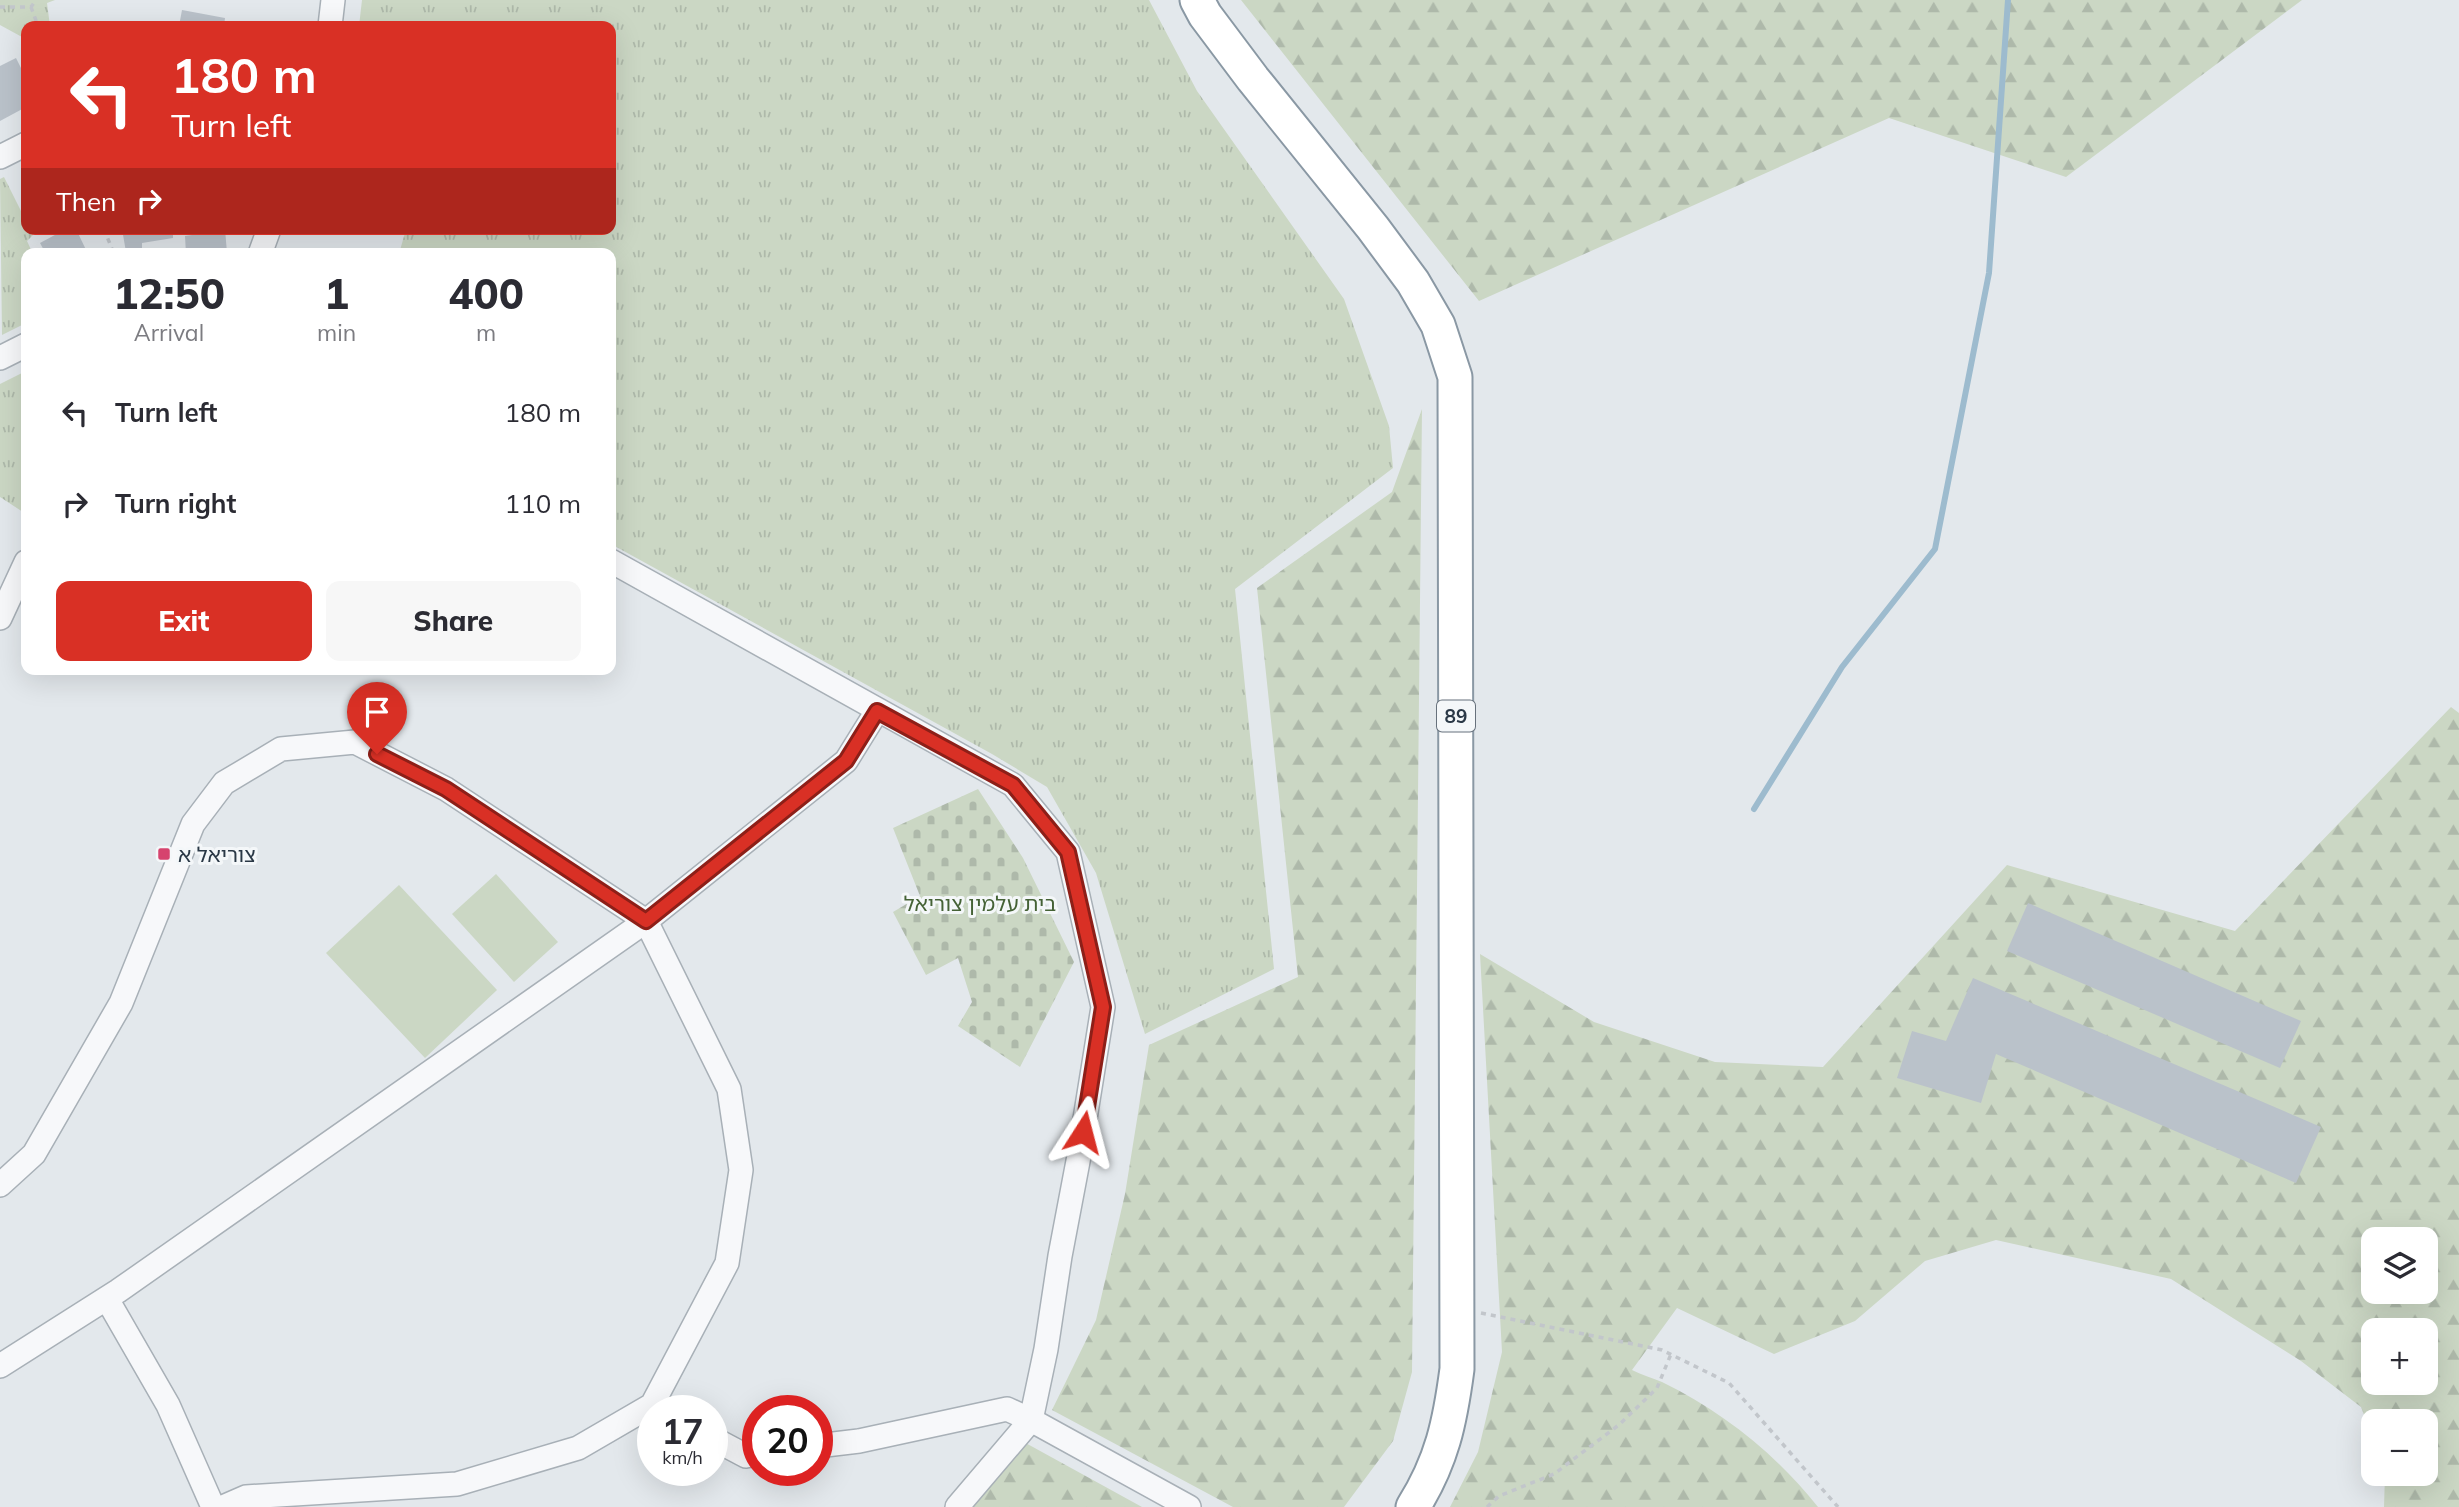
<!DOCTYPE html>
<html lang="en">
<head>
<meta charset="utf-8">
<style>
	body { margin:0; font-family:Mulish,"Noto Sans Hebrew",sans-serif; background:#f7f7f7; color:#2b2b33; height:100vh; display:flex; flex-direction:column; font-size:26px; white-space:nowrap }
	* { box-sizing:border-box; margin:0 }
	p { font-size:23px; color:#7c7c81 }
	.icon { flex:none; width:38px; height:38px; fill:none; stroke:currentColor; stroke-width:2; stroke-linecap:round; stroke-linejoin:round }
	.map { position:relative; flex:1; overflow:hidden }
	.side { position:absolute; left:21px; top:248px; width:595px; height:427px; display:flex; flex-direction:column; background:#fff; border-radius:14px; box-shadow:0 7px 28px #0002 }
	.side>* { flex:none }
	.guide { position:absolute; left:21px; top:21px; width:595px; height:214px; border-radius:14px; box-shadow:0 7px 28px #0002; background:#d93025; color:#fff; overflow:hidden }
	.fabs { position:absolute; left:2361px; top:1227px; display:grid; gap:14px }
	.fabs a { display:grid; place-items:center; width:77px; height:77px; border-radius:14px; background:#fff; box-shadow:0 7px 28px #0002; font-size:35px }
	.speed { position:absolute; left:637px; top:1395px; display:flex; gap:14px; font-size:35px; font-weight:700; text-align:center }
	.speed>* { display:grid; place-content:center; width:91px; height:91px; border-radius:50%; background:#fff; box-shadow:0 7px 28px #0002; line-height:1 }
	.speed small { font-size:18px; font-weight:400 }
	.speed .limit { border:10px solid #d22; background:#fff; color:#111 }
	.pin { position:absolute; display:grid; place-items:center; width:60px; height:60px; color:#fff; margin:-72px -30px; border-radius:50% 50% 50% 0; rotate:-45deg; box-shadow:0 0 7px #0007 }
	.pin .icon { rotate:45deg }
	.me { position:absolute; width:77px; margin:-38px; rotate:9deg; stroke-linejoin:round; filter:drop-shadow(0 0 5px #0008) }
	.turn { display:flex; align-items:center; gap:24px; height:147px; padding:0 35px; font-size:32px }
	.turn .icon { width:91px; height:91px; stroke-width:2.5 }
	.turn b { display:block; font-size:49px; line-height:60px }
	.then { display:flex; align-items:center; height:66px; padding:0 35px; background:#0003; gap:14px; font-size:26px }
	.eta { display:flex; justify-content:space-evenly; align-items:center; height:119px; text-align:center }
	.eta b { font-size:42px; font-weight:800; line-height:49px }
	.button { display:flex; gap:14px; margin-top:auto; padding:14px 35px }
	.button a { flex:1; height:80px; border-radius:14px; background:#d93025; color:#fff; font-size:28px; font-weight:800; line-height:80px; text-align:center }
	.button a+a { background:#f7f7f7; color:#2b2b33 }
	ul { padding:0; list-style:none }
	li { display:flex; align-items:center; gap:21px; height:91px; padding:0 35px }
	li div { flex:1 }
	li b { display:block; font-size:26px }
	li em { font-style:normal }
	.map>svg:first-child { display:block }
	.grass { fill:url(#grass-tufts) }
	.forest { fill:url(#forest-firs); fill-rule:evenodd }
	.cemetery { fill:url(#cemetery-stones) }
	.pitch { fill:#cbd7c4 }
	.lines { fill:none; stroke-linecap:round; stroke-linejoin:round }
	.stream { stroke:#9dbbce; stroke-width:6 }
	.building { fill:#bac2ca }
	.minor-casing { stroke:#a8b0b7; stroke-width:26 }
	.highway-casing { stroke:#8a98a4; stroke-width:37 }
	.path { stroke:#c2c6cb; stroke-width:3.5; stroke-dasharray:5 5; stroke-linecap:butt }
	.minor { stroke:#f7f8fa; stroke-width:23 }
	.highway { stroke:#fff; stroke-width:33 }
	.route-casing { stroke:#8d1f18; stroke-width:18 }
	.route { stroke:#d93025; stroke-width:12 }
	.poi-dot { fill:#d6436e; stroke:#f4f7f9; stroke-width:2.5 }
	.labels { text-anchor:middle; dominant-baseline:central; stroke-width:6; stroke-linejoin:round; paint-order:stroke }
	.shield { fill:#f4f7f9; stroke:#67717c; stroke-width:2 }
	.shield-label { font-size:19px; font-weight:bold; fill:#2a3846 }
	.poi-label { font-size:21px; fill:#2a3846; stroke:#f4f7f9; text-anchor:start }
	.park-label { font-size:21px; fill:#456236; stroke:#f4f7f9 }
</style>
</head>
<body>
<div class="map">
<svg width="2459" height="1507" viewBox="0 0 2459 1507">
	<defs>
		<pattern id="grass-tufts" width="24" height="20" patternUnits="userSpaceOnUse" patternTransform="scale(1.75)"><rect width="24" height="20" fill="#cbd7c4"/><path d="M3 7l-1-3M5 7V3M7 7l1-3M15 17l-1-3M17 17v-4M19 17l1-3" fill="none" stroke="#aeb9aa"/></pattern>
		<pattern id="forest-firs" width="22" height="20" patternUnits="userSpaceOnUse" patternTransform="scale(1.75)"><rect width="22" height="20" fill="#cbd7c4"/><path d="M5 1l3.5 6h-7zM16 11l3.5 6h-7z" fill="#aeb9aa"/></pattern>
		<pattern id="cemetery-stones" width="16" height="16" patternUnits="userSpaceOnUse" patternTransform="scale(1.75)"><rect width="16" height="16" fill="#cbd7c4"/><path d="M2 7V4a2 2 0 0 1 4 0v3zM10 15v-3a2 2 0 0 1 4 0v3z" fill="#aeb9aa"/></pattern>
	</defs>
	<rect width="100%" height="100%" fill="#e3e8ec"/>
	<g class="grass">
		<polygon points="0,0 55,0 47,3 50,26 26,26 26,45 22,37 0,25"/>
		<polygon points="362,0 1149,0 1197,91 1344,299 1389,426 1393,468 1235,589 1274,969 1145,1034 1096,873 1047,787 992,754 611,544 611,254 399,254 406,229 611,229 611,26 359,26"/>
		<polygon points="4,177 26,221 26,229 30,229 33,235 27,241 33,254 26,254 26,323 2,335 0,179"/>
		<polygon points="26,371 26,514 0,497 0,384"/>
	</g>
	<g class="forest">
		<polygon points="1241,0 2302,0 2066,177 1889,118 1479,301"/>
		<polygon points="1422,409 1412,1372 1393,1441 1344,1507 1233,1507 1052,1410 1096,1320 1125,1194 1149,1045 1298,977 1257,588 1392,492"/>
		<path d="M 2451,707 L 2459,713 L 2459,1507 L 2384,1507 L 2385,1474 L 2426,1474 L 2426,1421 L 2373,1421 L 2373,1438 L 2361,1407 L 2301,1361 L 2171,1279 L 1996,1240 L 1925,1261 L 1855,1321 L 1774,1354 L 1677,1308 L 1632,1370 C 1642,1375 1653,1378 1662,1382 C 1723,1412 1776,1454 1818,1507 L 1450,1507 L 1478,1452 L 1502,1352 L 1480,954 L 1594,1022 L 1715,1062 L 1823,1067 L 2007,865 L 2235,931 ZM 2373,1239 L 2426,1239 L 2426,1292 L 2373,1292 ZM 2373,1330 L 2426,1330 L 2426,1382 L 2373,1382 Z"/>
		<polygon points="1022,1441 1142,1507 970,1507"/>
	</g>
	<polygon class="cemetery" points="978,789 1023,858 1074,962 1020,1067 958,1026 972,1002 958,958 926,975 893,912 920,896 893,828"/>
	<g class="pitch">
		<polygon points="496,874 558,942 514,982 452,914"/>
		<polygon points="399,885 497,990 425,1058 326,953"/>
	</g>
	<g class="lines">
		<polyline class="stream" points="1754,809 1842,667 1935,549 1989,273 2008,0"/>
	</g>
	<g class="building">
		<polygon points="182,10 225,18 224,26 179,26"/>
		<polygon points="16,58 26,78 26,107 0,121 0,66"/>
		<polygon points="66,229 76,229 88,254 46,254 40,243"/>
		<polygon points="122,229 173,229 173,238 142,243 142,249 126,252"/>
		<polygon points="192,229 225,229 227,253 186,254 185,236 192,235"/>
		<polygon points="2028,903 2301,1021 2280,1068 2007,951"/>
		<polygon points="1973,978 2321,1127 2296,1183 1996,1054 1981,1103 1897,1078 1912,1031 1946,1041"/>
	</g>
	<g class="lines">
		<g class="minor-casing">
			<g id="minor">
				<polyline points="330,26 333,0"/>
				<polyline points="0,157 26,144"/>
				<polyline points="260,254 269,229"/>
				<polyline points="0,358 26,345"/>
				<polyline points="611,561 1013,785 1068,852 1103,1007 1079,1156 1060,1256 1046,1349 1031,1420 957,1507"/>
				<polyline points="0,618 26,562"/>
				<polyline points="0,1185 34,1154 121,1003 193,824 224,783 281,749 355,742 446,789 646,921 729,1089 741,1170 727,1263 652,1405 578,1448 457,1484 246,1497 223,1507"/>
				<polyline points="107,1299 168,1405 213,1507"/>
				<polyline points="0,1366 118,1291 646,921 846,761 877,711"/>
				<polyline points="712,1438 746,1456 758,1454"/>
				<polyline points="817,1446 859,1441 1007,1409 1031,1420 1189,1507"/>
			</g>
		</g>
		<g class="highway-casing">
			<path id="highway" d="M 1197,0 L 1205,15 L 1253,79 L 1373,228 L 1413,282 L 1438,325 L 1455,377 L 1457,1369 C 1450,1422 1442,1461 1413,1507"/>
		</g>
		<g class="path">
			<polyline points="0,7 31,7 36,0"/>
			<polyline points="31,7 38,26"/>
			<polyline points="104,229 114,254"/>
			<polyline points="1481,1313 1662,1350 1729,1383 1838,1507"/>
			<polyline points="1487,1507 1499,1496 1554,1474 1620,1424 1657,1388 1671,1354"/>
		</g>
		<use href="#minor" class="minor"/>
		<use href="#highway" class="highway"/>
	</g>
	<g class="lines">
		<g class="route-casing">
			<polyline id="route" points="377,754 446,789 646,921 846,761 877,711 1013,785 1068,852 1103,1007 1083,1132"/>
		</g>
		<use href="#route" class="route"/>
	</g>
	<rect class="poi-dot" x="157" y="847" width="14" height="14" rx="3.5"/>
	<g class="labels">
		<rect class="shield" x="1437" y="700.5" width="38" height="31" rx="5"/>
		<g class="shield-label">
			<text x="1456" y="716">89</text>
		</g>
		<g class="poi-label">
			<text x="178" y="854">צוריאל א</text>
		</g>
		<g class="park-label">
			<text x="980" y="903">בית עלמין צוריאל</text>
		</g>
	</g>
</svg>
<div class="fabs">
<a><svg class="icon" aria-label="layers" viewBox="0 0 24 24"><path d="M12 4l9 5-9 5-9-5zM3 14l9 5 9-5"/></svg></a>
<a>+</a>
<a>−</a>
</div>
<div class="speed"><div>17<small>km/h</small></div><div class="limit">20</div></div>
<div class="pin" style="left:377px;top:754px;background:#d93025"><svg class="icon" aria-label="arrive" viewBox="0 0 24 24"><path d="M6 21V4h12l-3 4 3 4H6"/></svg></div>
<svg class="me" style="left:1083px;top:1132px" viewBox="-20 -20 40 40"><path d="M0-17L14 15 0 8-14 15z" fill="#d93025" stroke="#fff" stroke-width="4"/></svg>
<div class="guide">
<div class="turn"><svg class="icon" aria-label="left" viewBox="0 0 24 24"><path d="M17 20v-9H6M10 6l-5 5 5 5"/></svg><div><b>180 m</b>Turn left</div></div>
<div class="then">Then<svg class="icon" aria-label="right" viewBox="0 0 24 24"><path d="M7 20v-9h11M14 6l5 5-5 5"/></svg></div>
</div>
<section class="side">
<div class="eta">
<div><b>12:50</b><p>Arrival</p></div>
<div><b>1</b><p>min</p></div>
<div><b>400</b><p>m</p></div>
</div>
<ul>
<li><svg class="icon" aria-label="left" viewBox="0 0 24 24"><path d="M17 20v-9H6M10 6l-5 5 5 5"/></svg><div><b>Turn left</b></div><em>180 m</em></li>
<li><svg class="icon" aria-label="right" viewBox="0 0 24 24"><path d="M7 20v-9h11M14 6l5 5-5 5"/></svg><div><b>Turn right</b></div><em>110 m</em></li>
</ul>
<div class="button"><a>Exit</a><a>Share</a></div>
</section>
</div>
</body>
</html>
